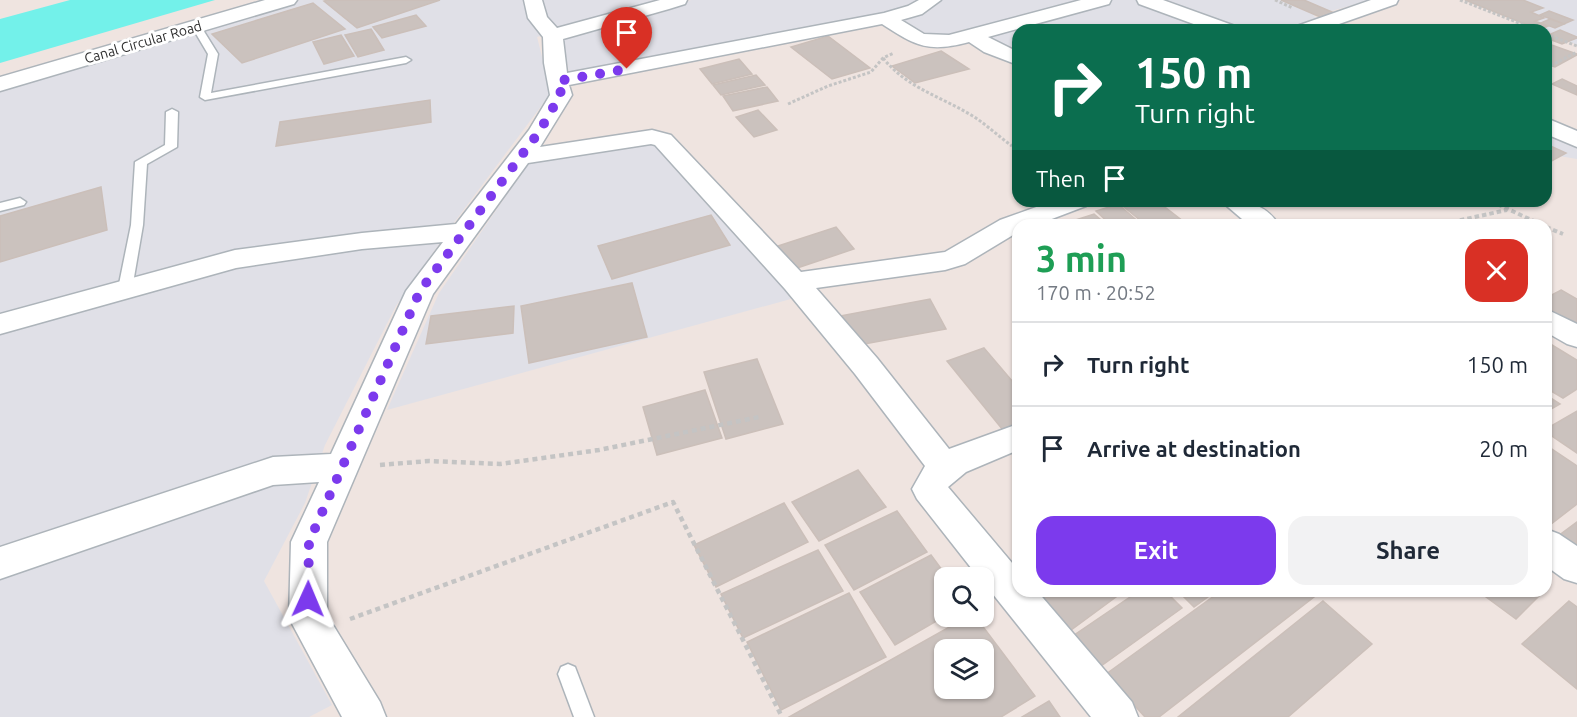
<!DOCTYPE html>
<html lang="en">
<head>
<meta charset="utf-8">
<style>
	body { margin:0; font-family:Ubuntu,sans-serif; background:#f2f2f3; color:#1f2937; height:100vh; display:flex; flex-direction:column; font-size:22px; white-space:nowrap }
	* { box-sizing:border-box; margin:0 }
	p { font-size:20px; color:#747a83 }
	.icon { flex:none; width:33px; height:33px; fill:none; stroke:currentColor; stroke-width:2; stroke-linecap:round; stroke-linejoin:round }
	.map { position:relative; flex:1; overflow:hidden }
	.side { position:absolute; left:1012px; top:219px; width:540px; height:378px; display:flex; flex-direction:column; background:#fff; border-radius:18px; box-shadow:0 2px 4px #0004 }
	.side>* { flex:none }
	.top-card { position:absolute; left:1012px; top:24px; width:540px; height:183px; border-radius:18px; box-shadow:0 2px 4px #0004; background:#0b6e4f; color:#fff; overflow:hidden }
	.buttons { position:absolute; left:934px; top:567px; display:grid; gap:12px }
	.buttons a { display:grid; place-items:center; width:60px; height:60px; border-radius:12px; background:#fff; box-shadow:0 2px 4px #0004; font-size:30px }
	.pin { position:absolute; display:grid; place-items:center; width:51px; height:51px; color:#fff; margin:-62px -26px; border-radius:50% 50% 50% 0; rotate:-45deg; box-shadow:0 0 6px #0007 }
	.pin .icon { rotate:45deg }
	.me { position:absolute; width:66px; margin:-33px; rotate:1deg; stroke-linejoin:round; filter:drop-shadow(0 0 4px #0008) }
	.turn { display:flex; align-items:center; gap:21px; height:126px; padding:0 24px; font-size:27px }
	.turn .icon { width:78px; height:78px; stroke-width:2.5 }
	.turn b { display:block; font-size:42px; line-height:51px }
	.then { display:flex; align-items:center; height:57px; padding:0 24px; background:#0003; gap:12px; font-size:22px }
	.round { display:grid; place-items:center; flex:none; width:63px; height:63px; border-radius:18px; background:#f2f2f3 }
	.head { display:flex; align-items:center; justify-content:space-between; height:102px; padding:0 24px }
	h1 { font-size:36px; font-weight:700; line-height:45px; color:#1e9e55 }
	.primary-button { display:flex; gap:12px; margin-top:auto; padding:12px 24px }
	.primary-button a { flex:1; height:69px; border-radius:18px; background:#7c3aed; color:#fff; font-size:24px; font-weight:700; line-height:69px; text-align:center }
	.primary-button a+a { background:#f2f2f3; color:#1f2937 }
	ul { padding:0; list-style:none }
	li { display:flex; align-items:center; gap:18px; height:84px; padding:0 24px; border-top:2px solid #e0e1e3 }
	li div { flex:1 }
	li b { display:block; font-size:22px }
	li em { font-style:normal }
	.map>svg:first-child { display:block }
	.industrial { fill:#e0e0e7 }
	.water { fill:#73f1ea }
	.building { fill:#cbc2be; stroke:#cbbfb9; stroke-width:1.5; fill-rule:evenodd }
	.lines { fill:none; stroke-linecap:round; stroke-linejoin:round }
	.lane-casing { stroke:#adb4ba; stroke-width:3 }
	.street-casing { stroke:#adb4ba; stroke-width:3 }
	.secondary-casing { stroke:#adb4ba; stroke-width:3 }
	.path-far2 { stroke:#c4c4c4; stroke-width:3; stroke-dasharray:3 2; stroke-linecap:butt }
	.path-far1 { stroke:#c4c4c4; stroke-width:4; stroke-dasharray:4.5 3; stroke-linecap:butt }
	.path { stroke:#c4c4c4; stroke-width:4.5; stroke-dasharray:5 4; stroke-linecap:butt }
	.lane { fill:#fff; fill-rule:evenodd }
	.street { fill:#fff; fill-rule:evenodd }
	.secondary { fill:#fff; fill-rule:evenodd }
	.route { stroke:#7c3aed; stroke-width:10; stroke-dasharray:0 18 }
	.labels { text-anchor:middle; dominant-baseline:central; stroke-width:6; stroke-linejoin:round; paint-order:stroke }
	.far-street-label { font-size:14px; fill:#2d2d2d; stroke:#fff }
</style>
</head>
<body>
<div class="map">
<svg width="1577" height="717" viewBox="0 0 1577 717">
	<rect width="100%" height="100%" fill="#efe4e0"/>
	<g class="industrial">
		<polygon points="300,0 661,0 537,37 551,93 453,224 396,306 325,445 305,503 264,581 332,705 309,717 0,717 0,90"/>
		<polygon points="691,0 1371,0 1313,16 1341,30 1018,30 1018,50 991,46 983,36 965,29 945,35 917,32 895,19 875,14 611,68 569,72 562,37 661,13"/>
		<polygon points="1467,0 1577,0 1577,45 1547,32 1546,30 1541,30"/>
		<polygon points="1546,130 1577,145 1577,159 1547,154"/>
		<polygon points="653,142 798,297 387,410 439,293 531,160"/>
	</g>
	<polygon class="water" points="70,0 215,0 0,63 0,19"/>
	<g class="building">
		<polygon points="328,0 440,0 357,28 324,1"/>
		<polygon points="1281,0 1304,0 1339,15 1327,20"/>
		<polygon points="1465,0 1523,0 1543,8 1531,12 1544,18 1535,21 1548,26 1540,30"/>
		<polygon points="313,3 345,29 242,63 212,34"/>
		<polygon points="1549,11 1573,20 1564,24 1540,15"/>
		<polygon points="416,15 426,26 382,38 373,27"/>
		<polygon points="1550,19 1564,24 1555,28 1541,23"/>
		<polygon points="371,29 384,50 358,57 345,35"/>
		<polygon points="1560,30 1577,37 1577,38 1562,44 1546,38 1546,36"/>
		<polygon points="341,35 354,56 324,64 313,42"/>
		<polygon points="828,36 870,68 832,79 791,47"/>
		<polygon points="1546,43 1577,54 1577,55 1555,67 1546,64"/>
		<polygon points="941,51 969,69 915,83 892,66"/>
		<polygon points="739,59 752,74 712,84 700,69"/>
		<polygon points="756,75 765,85 721,95 713,85"/>
		<polygon points="1562,79 1577,86 1577,95 1552,84"/>
		<polygon points="767,87 778,101 733,111 723,96"/>
		<polygon points="430,100 431,122 276,146 280,122"/>
		<polygon points="758,110 777,130 754,137 736,117"/>
		<polygon points="1546,144 1566,153 1546,164"/>
		<polygon points="101,187 107,230 0,262 0,216"/>
		<polygon points="1121,201 1157,201 1188,225 1146,225 1118,202"/>
		<polygon points="1118,204 1142,225 1111,225 1096,211"/>
		<polygon points="1094,214 1107,225 1072,225 1069,222"/>
		<polygon points="711,215 730,245 612,279 598,246"/>
		<polygon points="836,227 854,249 785,272 769,249"/>
		<polygon points="632,283 647,337 529,363 521,306"/>
		<polygon points="1561,290 1577,299 1577,335 1546,317 1546,298"/>
		<polygon points="930,299 946,329 859,345 835,317"/>
		<polygon points="514,306 513,333 426,344 431,316"/>
		<polygon points="1552,345 1577,360 1577,389 1563,398 1546,388 1546,349"/>
		<polygon points="984,348 1018,388 1018,424 1003,430 947,361"/>
		<polygon points="757,359 783,424 726,439 704,372"/>
		<polygon points="705,390 722,438 657,455 643,407"/>
		<polygon points="1546,395 1560,404 1546,412"/>
		<polygon points="1577,411 1577,453 1546,432 1546,429"/>
		<polygon points="1546,445 1577,466 1577,504 1546,528"/>
		<polygon points="858,470 886,507 819,541 792,502"/>
		<polygon points="784,503 808,542 716,587 694,545"/>
		<polygon points="897,511 927,552 854,590 825,545"/>
		<polygon points="1577,522 1577,556 1554,539"/>
		<polygon points="818,550 843,591 743,638 721,594"/>
		<polygon points="931,555 948,578 945,578 945,616 895,645 860,592"/>
		<polygon points="1032,591 1124,591 1067,633"/>
		<polygon points="1139,591 1165,591 1182,608 1094,671 1067,640"/>
		<polygon points="1178,591 1216,591 1194,607"/>
		<polygon points="1221,591 1307,591 1314,597 1159,717 1145,717 1106,674"/>
		<polygon points="1478,591 1544,591 1516,619"/>
		<polygon points="849,593 886,657 781,710 747,642"/>
		<polygon points="1323,601 1372,644 1288,717 1178,717"/>
		<polygon points="1569,601 1577,607 1577,689 1522,644"/>
		<path d="M 969,616 L 975,616 L 1035,696 L 1001,717 L 789,717 ZM 945,650 L 984,650 L 984,688 L 945,688 Z"/>
		<polygon points="1049,701 1060,717 1022,717"/>
	</g>
	<g class="lines">
		<g class="lane-casing">
			<g id="lane">
				<polygon points="197,24 200,25 218,54 211,93 406,57 411,60 406,63 205,100 200,97 208,54 192,27"/>
				<polygon points="172,109 178,112 177,147 147,164 143,225 132,289 125,294 118,289 131,225 135,162 165,145 166,112"/>
				<polygon points="20,198 26,202 24,205 0,211 0,203"/>
				<polygon points="568,664 575,667 594,717 574,717 558,674 561,667"/>
			</g>
		</g>
		<g class="street-casing">
			<g id="street">
				<path d="M 524,0 L 542,0 L 547,17 L 557,28 L 660,0 L 687,0 L 685,4 L 669,9 L 563,39 L 567,73 L 884,13 L 908,6 L 919,0 L 941,0 L 922,14 L 901,20 L 924,34 L 949,35 L 1081,0 L 1111,0 L 1109,4 L 988,37 L 1018,52 L 1018,65 L 984,52 L 969,42 C 928,53 916,46 882,24 L 569,85 L 572,95 L 540,147 L 652,130 L 671,135 L 801,272 L 945,252 L 1000,220 L 1053,201 L 1089,201 L 1086,206 L 1036,225 L 1018,225 L 1018,232 L 965,264 L 945,270 L 816,288 L 877,358 L 949,449 L 1018,424 L 1018,450 L 966,472 L 948,487 L 1018,570 L 1018,591 L 1037,591 L 1132,702 L 1138,717 L 1091,717 L 984,583 L 984,578 L 979,578 L 917,499 L 912,489 L 925,466 L 855,374 L 785,289 L 655,145 L 651,144 L 528,163 L 433,294 L 327,542 L 327,615 L 380,702 L 386,717 L 342,717 L 289,618 L 291,542 L 319,482 L 273,485 L 0,579 L 0,547 L 273,457 L 331,454 L 406,291 L 443,242 L 362,249 L 236,268 L 0,334 L 0,314 L 235,250 L 362,233 L 456,224 L 529,130 L 550,95 L 544,63 L 543,37 L 528,18 Z"/>
				<polygon points="1137,0 1163,0 1235,26 1238,30 1210,30 1139,4"/>
				<polygon points="1371,0 1398,0 1396,4 1322,30 1294,30 1297,26"/>
				<polygon points="1546,118 1577,131 1577,147 1546,134"/>
				<path d="M 1221,201 C 1245,201 1264,202 1279,225 L 1249,225 Z"/>
				<polygon points="1546,309 1577,324 1577,347 1567,344 1546,332"/>
				<polygon points="1546,529 1559,534 1577,546 1577,583 1564,579 1546,566"/>
			</g>
		</g>
		<g class="secondary-casing">
			<polygon id="secondary" points="265,0 297,0 294,4 0,91 0,77"/>
		</g>
		<g class="path-far2">
			<polyline points="1275,0 1293,8"/>
			<polyline points="1460,0 1537,30"/>
			<polyline points="1546,34 1577,46"/>
			<path d="M 883,58 C 907,88 940,96 971,115 C 986,124 998,136 1012,146"/>
			<polyline points="1546,68 1577,52"/>
			<polyline points="788,104 828,86 871,72 883,58 894,53"/>
		</g>
		<g class="path-far1">
			<polyline points="1491,201 1542,225"/>
			<polyline points="1438,225 1507,210"/>
			<polyline points="1546,227 1563,234"/>
		</g>
		<g class="path">
			<polyline points="380,465 429,461 500,464 599,450 759,417"/>
			<polyline points="350,619 673,502 782,717"/>
		</g>
		<use href="#lane" class="lane"/>
		<use href="#street" class="street"/>
		<use href="#secondary" class="secondary"/>
	</g>
	<g class="lines">
		<polyline class="route" points="308,599 309,542 420,291 539,132 561,94 558,81 627,69"/>
	</g>
	<g class="labels">
		<g class="far-street-label">
			<text transform="translate(143 42) rotate(-16)">Canal Circular Road</text>
		</g>
	</g>
</svg>
<div class="buttons">
<a><svg class="icon" aria-label="search" viewBox="0 0 24 24"><circle cx="10" cy="10" r="6"/><path d="M15 15l6 6"/></svg></a>
<a><svg class="icon" aria-label="layers" viewBox="0 0 24 24"><path d="M12 4l9 5-9 5-9-5zM3 14l9 5 9-5"/></svg></a>
</div>
<div class="pin" style="left:627px;top:69px;background:#d93025"><svg class="icon" aria-label="arrive" viewBox="0 0 24 24"><path d="M6 21V4h12l-3 4 3 4H6"/></svg></div>
<svg class="me" style="left:308px;top:599px" viewBox="-20 -20 40 40"><path d="M0-17L14 15 0 8-14 15z" fill="#7c3aed" stroke="#fff" stroke-width="4"/></svg>
<div class="top-card">
<div class="turn"><svg class="icon" aria-label="right" viewBox="0 0 24 24"><path d="M7 20v-9h11M14 6l5 5-5 5"/></svg><div><b>150 m</b>Turn right</div></div>
<div class="then">Then<svg class="icon" aria-label="arrive" viewBox="0 0 24 24"><path d="M6 21V4h12l-3 4 3 4H6"/></svg></div>
</div>
<section class="side">
<div class="head"><div><h1>3 min</h1><p>170 m · 20:52</p></div><a class="round" style="background:#d93025;color:#fff"><svg class="icon" aria-label="close" viewBox="0 0 24 24"><path d="M6 6l12 12M18 6L6 18"/></svg></a></div>
<ul>
<li><svg class="icon" aria-label="right" viewBox="0 0 24 24"><path d="M7 20v-9h11M14 6l5 5-5 5"/></svg><div><b>Turn right</b></div><em>150 m</em></li>
<li><svg class="icon" aria-label="arrive" viewBox="0 0 24 24"><path d="M6 21V4h12l-3 4 3 4H6"/></svg><div><b>Arrive at destination</b></div><em>20 m</em></li>
</ul>
<div class="primary-button"><a>Exit</a><a>Share</a></div>
</section>
</div>
</body>
</html>
